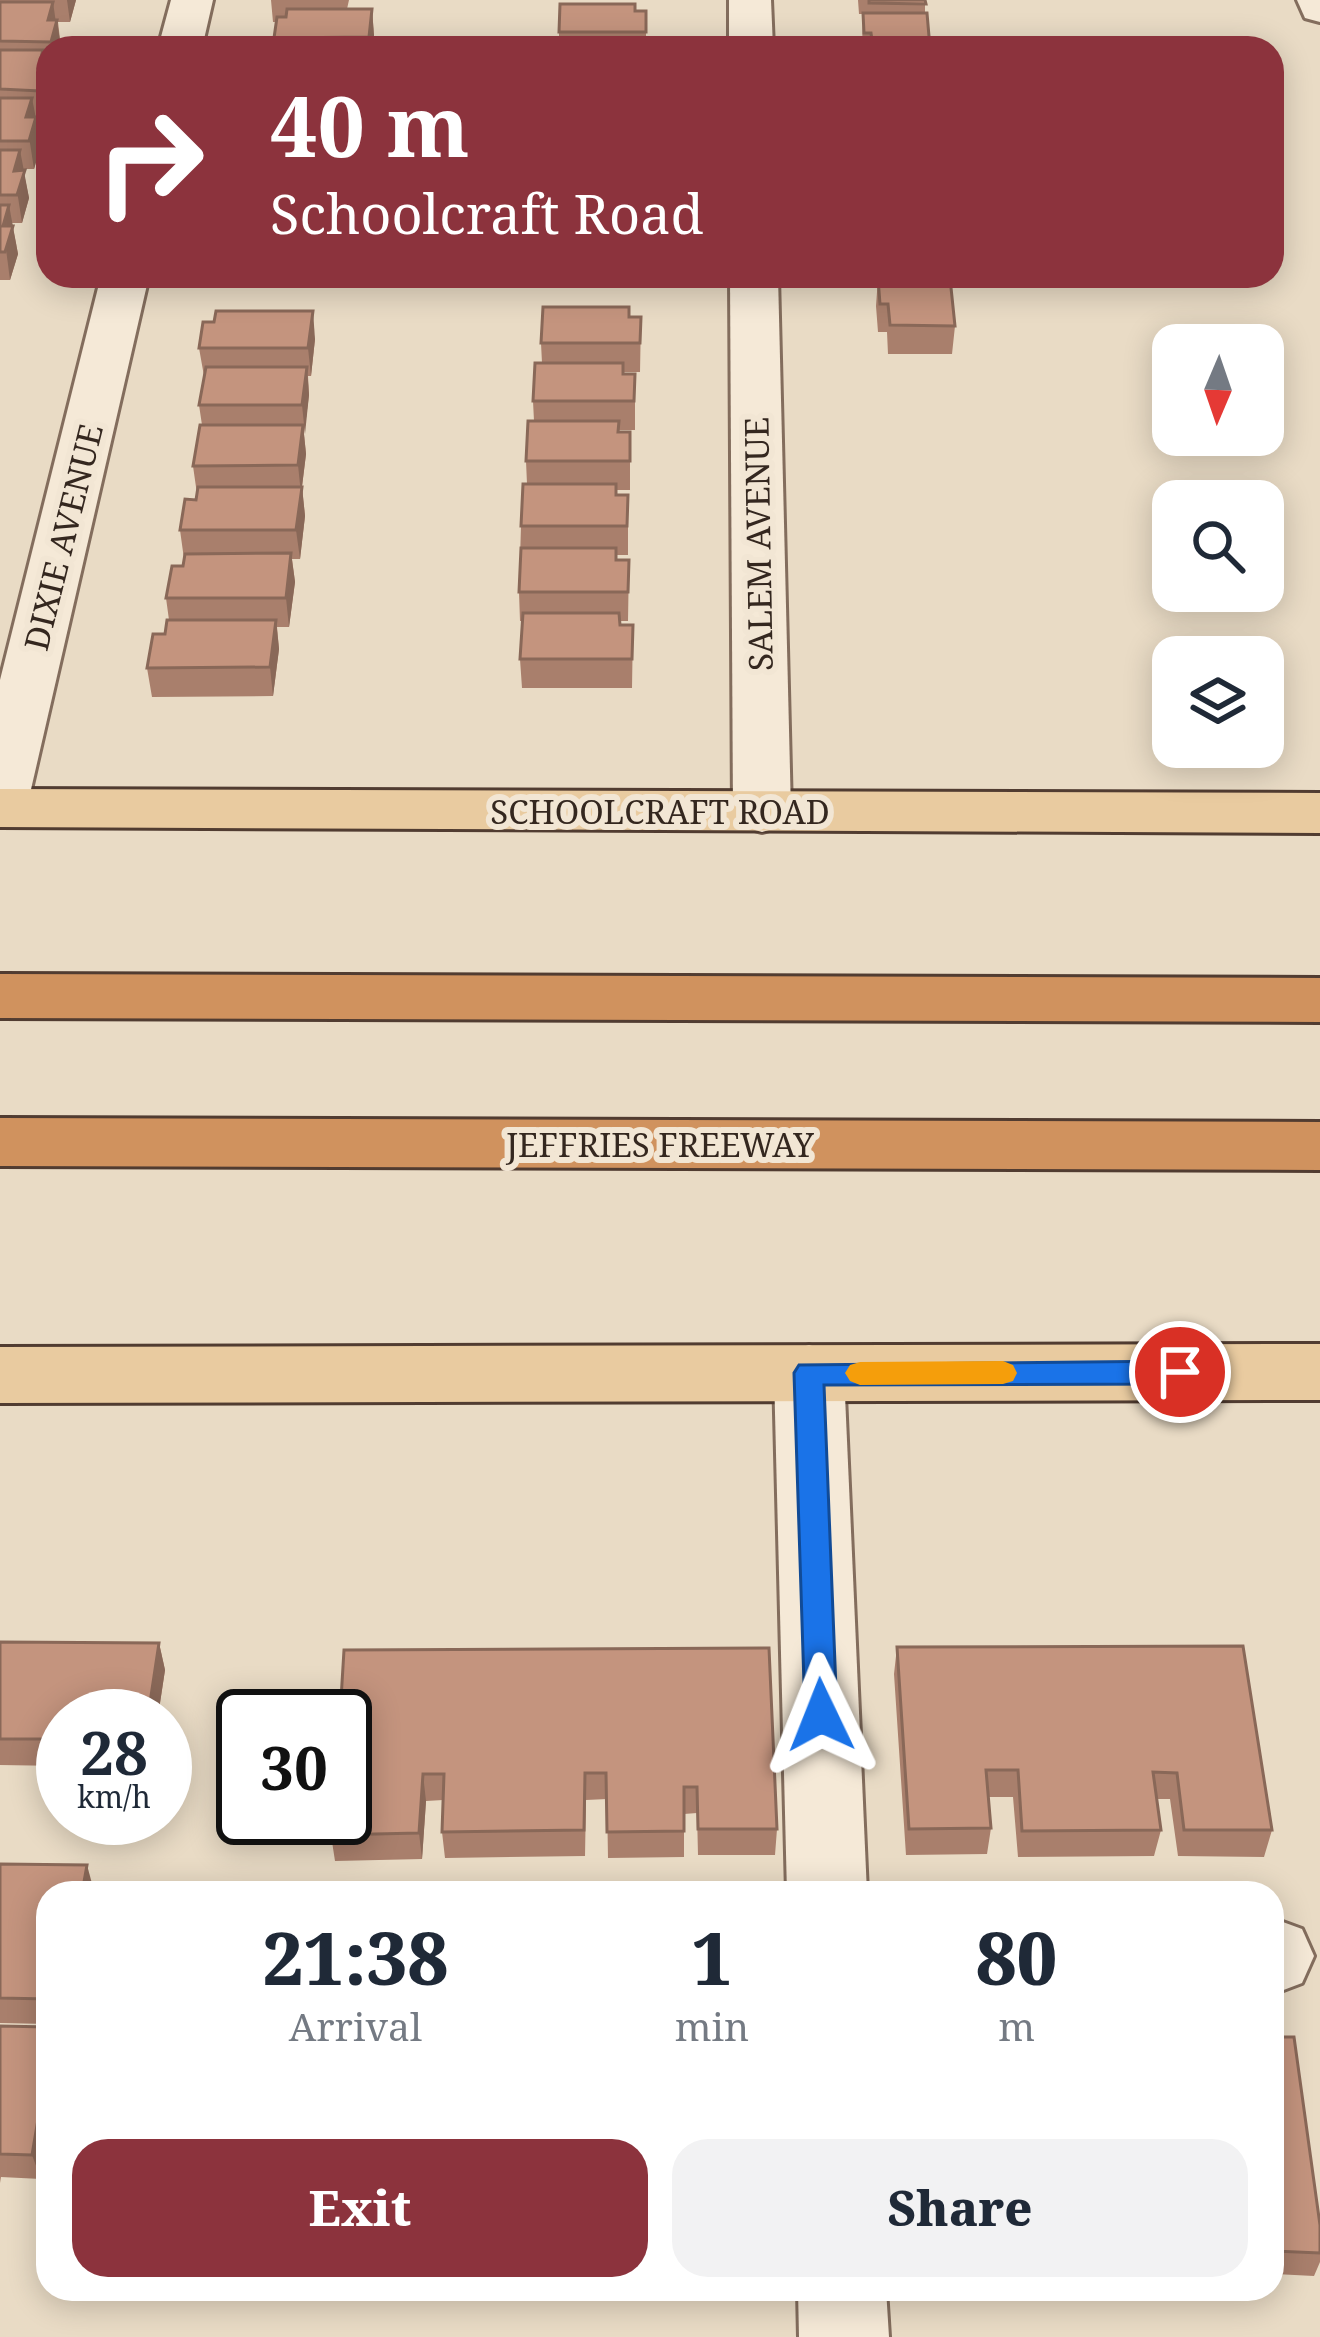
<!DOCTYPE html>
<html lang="en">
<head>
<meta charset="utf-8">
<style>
	body { margin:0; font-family:"Noto Serif",serif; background:#f2f2f3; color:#1f2937; height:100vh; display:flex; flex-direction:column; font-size:45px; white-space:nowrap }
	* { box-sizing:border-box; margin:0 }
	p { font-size:39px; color:#747a83 }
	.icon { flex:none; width:66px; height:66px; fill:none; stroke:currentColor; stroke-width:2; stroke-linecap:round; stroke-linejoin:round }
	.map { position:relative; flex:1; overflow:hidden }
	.details { position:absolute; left:36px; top:1881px; width:1248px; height:420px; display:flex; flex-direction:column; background:#fff; border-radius:36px; box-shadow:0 6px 30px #0003 }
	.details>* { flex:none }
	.banner { position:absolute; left:36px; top:36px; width:1248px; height:252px; border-radius:36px; box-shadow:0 6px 30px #0003; background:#8c333d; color:#fff; overflow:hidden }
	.needle { width:78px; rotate:182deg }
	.controls { position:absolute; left:1152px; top:324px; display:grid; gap:24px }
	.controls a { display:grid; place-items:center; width:132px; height:132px; border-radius:24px; background:#fff; box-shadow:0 6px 30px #0003; font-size:60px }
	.speed { position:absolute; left:36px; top:1689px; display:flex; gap:24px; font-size:60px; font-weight:700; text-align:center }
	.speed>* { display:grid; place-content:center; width:156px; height:156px; border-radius:50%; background:#fff; box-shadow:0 6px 30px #0003; line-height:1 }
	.speed small { font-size:30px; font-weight:400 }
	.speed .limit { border:6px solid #111; border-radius:18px; background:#fff; color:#111 }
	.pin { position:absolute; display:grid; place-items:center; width:102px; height:102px; color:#fff; margin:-51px; border:6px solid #fff; border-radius:50%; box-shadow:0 3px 12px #0007 }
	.me { position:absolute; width:132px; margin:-66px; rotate:358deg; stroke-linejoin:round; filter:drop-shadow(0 0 9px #0008) }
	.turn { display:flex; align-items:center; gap:42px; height:252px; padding:0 36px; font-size:54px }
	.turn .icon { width:156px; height:156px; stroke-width:2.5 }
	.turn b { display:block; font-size:84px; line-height:102px }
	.eta { display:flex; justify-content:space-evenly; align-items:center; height:204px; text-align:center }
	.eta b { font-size:72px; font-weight:800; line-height:84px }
	.cta { display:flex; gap:24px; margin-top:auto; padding:24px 36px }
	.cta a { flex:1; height:138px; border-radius:36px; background:#8c333d; color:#fff; font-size:48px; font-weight:800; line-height:138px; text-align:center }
	.cta a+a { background:#f2f2f3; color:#1f2937 }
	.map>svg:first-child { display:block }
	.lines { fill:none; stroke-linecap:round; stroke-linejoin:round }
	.minor-casing { stroke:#836d5d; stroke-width:6 }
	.major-casing { stroke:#513c31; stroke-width:6 }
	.highway-casing { stroke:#513c31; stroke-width:6 }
	.minor { fill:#f5e9d7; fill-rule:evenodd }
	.major { fill:#e9cba0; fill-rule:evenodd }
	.highway { fill:#d0925e; fill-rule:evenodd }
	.wall { fill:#a97f6c }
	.shaded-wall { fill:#896858 }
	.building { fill:#c4947e; stroke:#896858; stroke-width:3 }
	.route { fill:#1a73e8; stroke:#114b97; stroke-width:3 }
	.slow { fill:#f59e0b }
	.labels { text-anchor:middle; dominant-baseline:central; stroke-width:12; stroke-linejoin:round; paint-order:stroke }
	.street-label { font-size:33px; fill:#34271f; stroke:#f2e6d4 }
</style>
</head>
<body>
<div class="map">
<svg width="1320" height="2337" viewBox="0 0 1320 2337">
	<rect width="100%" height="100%" fill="#e9dbc5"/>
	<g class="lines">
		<g class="minor-casing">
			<g id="minor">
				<polygon points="171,0 213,0 202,48 158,48"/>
				<polygon points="729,0 771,0 773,48 729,48"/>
				<polygon points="1297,0 1320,0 1320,22 1305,18"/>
				<polygon points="101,276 149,276 29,798 21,812 0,817 0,680"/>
				<polygon points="730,276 778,276 791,812 783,826 762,832 741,826 733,812"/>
				<polygon points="809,1345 834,1353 844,1373 867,1893 787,1893 774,1373 784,1353"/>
				<polygon points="1272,1918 1302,1929 1314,1956 1302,1983 1273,1994"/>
				<polygon points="798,2289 886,2289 889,2337 799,2337"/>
			</g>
		</g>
		<g class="major-casing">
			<g id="major">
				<polygon points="0,789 1320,793 1320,833 0,827"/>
				<polygon points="1320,1344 1320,1400 0,1403 0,1347"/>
			</g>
		</g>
		<g class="highway-casing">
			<g id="highway">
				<polygon points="0,974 1320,978 1320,1022 0,1018"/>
				<polygon points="0,1118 1320,1122 1320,1170 0,1166"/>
			</g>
		</g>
		<use href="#minor" class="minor"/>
		<use href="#major" class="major"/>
		<use href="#highway" class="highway"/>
	</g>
	<g class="wall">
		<polygon points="0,0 76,0 70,22 58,22 61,48 48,48 45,118 36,118 41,145 34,169 23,169 29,198 22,223 12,223 18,254 10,280 0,280"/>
		<polygon points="271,0 349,0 347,9 372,9 374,36 373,48 275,48 274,38 276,22 273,22"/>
		<polygon points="858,0 925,0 925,13 930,48 862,48 863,14 859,14"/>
		<polygon points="635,11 646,11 646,48 559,48 559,32"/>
		<polygon points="885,276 950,276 955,326 952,354 888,354 887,332 878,332 876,306 878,278 885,278"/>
		<polygon points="629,317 641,317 640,372 623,372 623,374 635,374 635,430 619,430 619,432 630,432 630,490 616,490 616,495 628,495 628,555 616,555 616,560 629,560 628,621 620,621 620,625 633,625 632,688 522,688 520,659 522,621 520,621 519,592 521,526 527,484 526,461 534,421 533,401 542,363 541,343"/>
		<polygon points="315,339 311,376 308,376 309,395 304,434 306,454 302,487 305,516 300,559 292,559 295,582 289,627 277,627 279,649 273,696 152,697 147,668 165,634 169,620 166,598 183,566 184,559 180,530 197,494 193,466 202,425 199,405 204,376 199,348"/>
		<polygon points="0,1642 159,1643 165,1670 158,1716 63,1716 63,1766 0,1765"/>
		<polygon points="1243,1646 1272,1830 1264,1857 1178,1856 1170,1799 1157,1799 1161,1830 1154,1856 1018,1857 1013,1797 988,1797 991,1828 987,1854 906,1855 894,1674 897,1647"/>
		<polygon points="769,1648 777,1829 775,1855 698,1855 697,1813 684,1814 684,1857 608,1858 607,1799 586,1800 585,1856 445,1858 442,1832 443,1800 426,1801 422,1859 335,1861 331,1835 345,1716"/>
		<polygon points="0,1864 94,1891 94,1893 48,1893 48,2024 0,2023"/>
		<polygon points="0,2026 41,2179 1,2177 0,2183"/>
		<polygon points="1272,2037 1320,2225 1320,2262 1314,2276 1275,2274 1272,2282"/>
		<polygon points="1153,2289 1269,2289 1268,2291"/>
	</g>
	<g class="shaded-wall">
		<polygon points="67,0 76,0 70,22"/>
		<polygon points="53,2 56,23 57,20 61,48 52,48 48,20"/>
		<polygon points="372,9 374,36 373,48 370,48 369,37"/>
		<polygon points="43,50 48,73 48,108 45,118 38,68"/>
		<polygon points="32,98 41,145 34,169 26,117"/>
		<polygon points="20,150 29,198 22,223 14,171"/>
		<polygon points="9,205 18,254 10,280 3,226"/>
		<polygon points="313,311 315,339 311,376 308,348"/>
		<polygon points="307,367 309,395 305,434 302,405"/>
		<polygon points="303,425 306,454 301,494 298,465"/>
		<polygon points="302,487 305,516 300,559 296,530"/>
		<polygon points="291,553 295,582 289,627 286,598"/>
		<polygon points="276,620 279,649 273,696 270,667"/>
		<polygon points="159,1643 165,1670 158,1716 148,1716"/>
		<polygon points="423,1774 426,1801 422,1859 419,1833"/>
		<polygon points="87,1865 94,1891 94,1893 82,1893"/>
		<polygon points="48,2060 48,2135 41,2179 32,2155"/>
	</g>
	<g class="building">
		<polygon points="869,0 925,0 926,4 869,3"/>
		<polygon points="0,2 53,2 48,20 57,20 51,42 0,41"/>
		<polygon points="560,4 635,4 635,11 646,11 646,32 559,32"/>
		<polygon points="287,9 372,9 369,37 274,38 277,17 286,17"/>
		<polygon points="863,13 927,13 930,48 873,48 871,33 864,33"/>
		<polygon points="0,50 43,50 38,68 47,68 40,91 0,89"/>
		<polygon points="0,98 32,98 26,117 36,117 29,141 0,141"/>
		<polygon points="0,150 20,150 14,171 25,170 17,195 0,195"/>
		<polygon points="0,205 9,205 3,226 13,226 5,252 0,252"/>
		<polygon points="878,278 950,278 955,326 890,325 888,304 880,304"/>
		<polygon points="543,307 629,307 629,317 641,317 640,343 541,343"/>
		<polygon points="216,311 313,311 308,348 199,348 203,322 214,322"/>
		<polygon points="535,363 623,363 623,374 635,374 634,401 533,401"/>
		<polygon points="206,367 307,367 302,405 199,405"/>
		<polygon points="528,421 619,421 618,432 630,432 630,461 526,461"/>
		<polygon points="200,425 303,425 298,465 193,466"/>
		<polygon points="523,484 616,484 616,495 628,495 627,526 521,526"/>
		<polygon points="198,487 302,487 296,530 180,530 185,499 196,500"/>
		<polygon points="521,548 616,548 616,560 629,560 628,592 519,592"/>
		<polygon points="291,553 286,598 166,598 172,566 183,566 185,554"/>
		<polygon points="523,613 619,613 620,625 633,625 632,659 520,659"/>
		<polygon points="167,620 276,620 270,667 147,668 153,634 165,634"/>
		<polygon points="0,1642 159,1643 148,1716 63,1716 63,1739 0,1739"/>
		<polygon points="1243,1646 1272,1830 1184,1830 1177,1773 1153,1772 1161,1830 1022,1831 1018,1770 986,1770 991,1828 909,1829 897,1647"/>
		<polygon points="769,1648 777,1829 698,1829 697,1787 684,1787 684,1831 607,1832 606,1773 585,1773 584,1830 442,1832 444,1774 423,1774 419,1833 331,1835 332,1818 345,1818 345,1716 340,1716 344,1650"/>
		<polygon points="0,1864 87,1865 82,1893 48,1893 48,1999 0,1998"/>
		<polygon points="0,2026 48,2027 48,2060 32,2155 0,2154"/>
		<polygon points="1272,2037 1294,2037 1320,2225 1320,2253 1275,2251 1277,2268 1272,2268"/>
	</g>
	<polygon class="route" points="1180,1361 1191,1364 1195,1372 1191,1381 1180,1384 824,1385 837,1715 832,1725 821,1729 810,1725 805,1715 794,1373 799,1365"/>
	<polygon class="slow" points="1003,1361 1013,1365 1017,1373 1013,1381 1003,1384 860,1385 850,1381 845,1373 850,1365 860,1362"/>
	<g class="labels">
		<g class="street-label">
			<text transform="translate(63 537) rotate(-76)">DIXIE AVENUE</text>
			<text transform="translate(758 544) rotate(-91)">SALEM AVENUE</text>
			<text x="660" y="811">SCHOOLCRAFT ROAD</text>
			<text x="660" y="1144">JEFFRIES FREEWAY</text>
		</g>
	</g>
</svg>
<div class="controls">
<a><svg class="needle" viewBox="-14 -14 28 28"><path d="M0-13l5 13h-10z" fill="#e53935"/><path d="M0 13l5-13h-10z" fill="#747a83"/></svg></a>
<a><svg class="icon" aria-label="search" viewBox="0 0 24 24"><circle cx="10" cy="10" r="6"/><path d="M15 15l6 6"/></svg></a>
<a><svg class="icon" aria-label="layers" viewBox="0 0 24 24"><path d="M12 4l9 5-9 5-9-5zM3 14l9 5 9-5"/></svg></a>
</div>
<div class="speed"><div>28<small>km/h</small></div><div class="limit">30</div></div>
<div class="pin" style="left:1180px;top:1372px;background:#d93025"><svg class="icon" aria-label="arrive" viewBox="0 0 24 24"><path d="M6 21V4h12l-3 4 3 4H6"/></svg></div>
<svg class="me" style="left:821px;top:1715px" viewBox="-20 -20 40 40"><path d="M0-17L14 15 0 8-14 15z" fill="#1a73e8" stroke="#fff" stroke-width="4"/></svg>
<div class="banner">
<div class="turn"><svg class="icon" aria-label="right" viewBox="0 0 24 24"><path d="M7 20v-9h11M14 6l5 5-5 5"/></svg><div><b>40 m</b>Schoolcraft Road</div></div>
</div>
<section class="details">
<div class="eta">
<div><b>21:38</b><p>Arrival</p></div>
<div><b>1</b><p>min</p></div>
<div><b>80</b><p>m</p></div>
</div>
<div class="cta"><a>Exit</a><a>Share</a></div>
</section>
</div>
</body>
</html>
